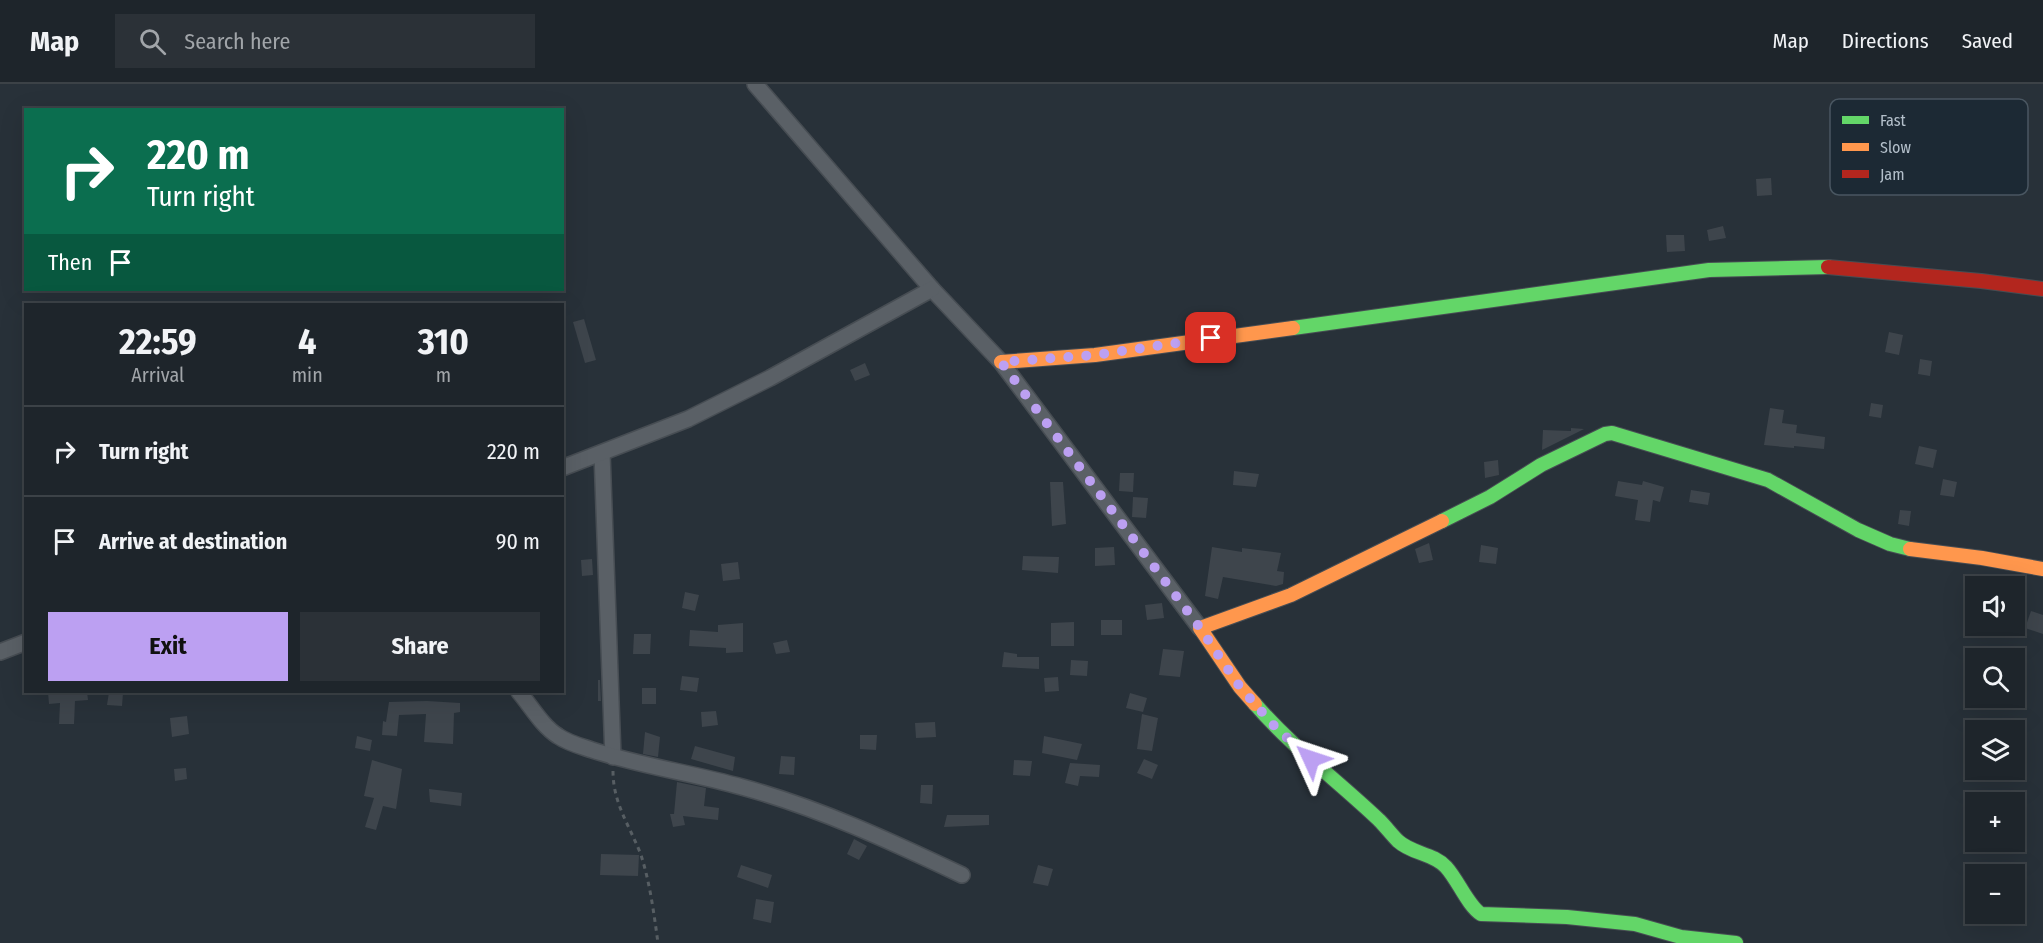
<!DOCTYPE html>
<html lang="en">
<head>
<meta charset="utf-8">
<style>
	body { margin:0; font-family:"Fira Sans Condensed",sans-serif; background:#2b3137; color:#f1f3f6; height:100vh; display:flex; flex-direction:column; font-size:22px; white-space:nowrap }
	* { box-sizing:border-box; margin:0 }
	p { font-size:20px; color:#a1a5a9 }
	.icon { flex:none; width:33px; height:33px; fill:none; stroke:currentColor; stroke-width:2; stroke-linecap:round; stroke-linejoin:round }
	.map { position:relative; flex:1; overflow:hidden }
	.sheet { position:absolute; left:24px; top:219px; width:540px; height:390px; display:flex; flex-direction:column; background:#1e252b; border-radius:0px; box-shadow:0 6px 24px #0002,0 0 0 2px #3c4247 }
	.sheet>* { flex:none }
	.hud { position:absolute; left:24px; top:24px; width:540px; height:183px; border-radius:0px; box-shadow:0 6px 24px #0002,0 0 0 2px #3c4247; background:#0b6e4f; color:#fff; overflow:hidden }
	.fabs { position:absolute; left:1965px; top:492px; display:grid; gap:12px }
	.fabs a { display:grid; place-items:center; width:60px; height:60px; border-radius:0px; background:#1e252b; box-shadow:0 6px 24px #0002,0 0 0 2px #3c4247; font-size:30px }
	.pin { position:absolute; display:grid; place-items:center; width:51px; height:51px; color:#fff; margin:-26px; border-radius:12px; box-shadow:0 3px 9px #0006 }
	.me { position:absolute; width:66px; margin:-33px; rotate:312deg; stroke-linejoin:round; filter:drop-shadow(0 0 4px #0008) }
	.turn { display:flex; align-items:center; gap:21px; height:126px; padding:0 24px; font-size:27px }
	.turn .icon { width:78px; height:78px; stroke-width:2.5 }
	.turn b { display:block; font-size:42px; line-height:51px }
	.then { display:flex; align-items:center; height:57px; padding:0 24px; background:#0003; gap:12px; font-size:22px }
	.eta { display:flex; justify-content:space-evenly; align-items:center; height:102px; text-align:center }
	.eta b { font-size:36px; font-weight:700; line-height:42px }
	.action { display:flex; gap:12px; margin-top:auto; padding:12px 24px }
	.action a { flex:1; height:69px; border-radius:0px; background:#bca0f2; color:#111; font-size:24px; font-weight:700; line-height:69px; text-align:center }
	.action a+a { background:#2b3137; color:#f1f3f6 }
	ul { padding:0; list-style:none }
	li { display:flex; align-items:center; gap:18px; height:90px; padding:0 24px; border-top:2px solid #3c4247 }
	li div { flex:1 }
	li b { display:block; font-size:22px }
	li em { font-style:normal }
	header { display:flex; align-items:center; gap:36px; box-sizing:border-box; height:84px; padding:0 30px; background:#1e252b; border-bottom:2px solid #3c4247 }
	header strong { font-size:28px }
	nav { display:flex; gap:33px; margin-inline-start:auto; font-size:21px }
	.search { width:420px; height:54px; background:#2b3137; display:flex; align-items:center; gap:15px; box-sizing:border-box; padding:0 21px; border-radius:0px; color:#a1a5a9; font-size:22px }
	.map>svg:first-child { display:block }
	.building { fill:#3e454c }
	.lines { fill:none; stroke-linecap:round; stroke-linejoin:round }
	.street-casing { stroke:#474d53; stroke-width:18 }
	.fast-casing { stroke:#474d53; stroke-width:16 }
	.slow-casing { stroke:#474d53; stroke-width:16 }
	.jam-casing { stroke:#474d53; stroke-width:16 }
	.path { stroke:#575e63; stroke-width:3; stroke-dasharray:4.5 4.5; stroke-linecap:butt }
	.street { stroke:#5a6066; stroke-width:15 }
	.fast { stroke:#63d668; stroke-width:14 }
	.slow { stroke:#ff974d; stroke-width:14 }
	.jam { stroke:#b3261e; stroke-width:14 }
	.route { stroke:#bca0f2; stroke-width:10; stroke-dasharray:0 18 }
	.key { fill:#1c2934; stroke:#495661; stroke-width:1.5 }
	.key-label { font-size:16px; fill:#b3bfca }
</style>
</head>
<body>
<header>
<strong>Map</strong>
<div class="search"><svg class="icon" aria-label="search" viewBox="0 0 24 24"><circle cx="10" cy="10" r="6"/><path d="M15 15l6 6"/></svg>Search here</div>
<nav><a>Map</a><a>Directions</a><a>Saved</a></nav>
</header>
<div class="map">
<svg width="2043" height="859" viewBox="0 0 2043 859">
	<rect width="100%" height="100%" fill="#283139"/>
	<g class="building">
		<polygon points="1771,94 1772,111 1757,112 1756,95"/>
		<polygon points="1723,142 1726,154 1709,157 1707,146"/>
		<polygon points="1666,151 1684,151 1685,167 1667,168"/>
		<polygon points="584,235 596,276 585,279 573,238"/>
		<polygon points="1889,248 1903,251 1899,271 1885,268"/>
		<polygon points="1920,275 1932,277 1930,292 1918,290"/>
		<polygon points="865,279 870,291 855,297 850,286"/>
		<polygon points="1871,319 1883,321 1881,334 1869,332"/>
		<polygon points="1770,324 1784,326 1782,339 1797,341 1796,349 1825,353 1824,365 1794,362 1794,364 1764,361"/>
		<polygon points="1571,344 1584,345 1542,366 1543,346 1571,347"/>
		<polygon points="1919,362 1937,366 1933,384 1915,380"/>
		<polygon points="1498,376 1499,391 1485,394 1484,378"/>
		<polygon points="1234,387 1259,390 1256,403 1233,401"/>
		<polygon points="1120,389 1134,389 1133,408 1119,407"/>
		<polygon points="1943,395 1957,398 1954,413 1940,411"/>
		<polygon points="1618,397 1642,401 1643,397 1664,403 1660,418 1653,416 1650,438 1635,436 1638,416 1615,412"/>
		<polygon points="1050,398 1063,398 1066,440 1052,442"/>
		<polygon points="1691,406 1710,409 1708,421 1689,418"/>
		<polygon points="1133,413 1148,414 1146,434 1132,433"/>
		<polygon points="1900,426 1911,427 1909,442 1898,440"/>
		<polygon points="1429,459 1433,476 1419,479 1415,465"/>
		<polygon points="1481,461 1498,464 1496,480 1479,478"/>
		<polygon points="1114,463 1115,481 1095,482 1095,464"/>
		<polygon points="1212,463 1242,468 1242,464 1281,469 1277,487 1284,488 1283,500 1276,502 1223,493 1218,515 1205,512"/>
		<polygon points="1023,472 1059,473 1058,489 1022,486"/>
		<polygon points="592,475 593,491 582,492 581,476"/>
		<polygon points="738,478 740,495 723,497 721,480"/>
		<polygon points="685,508 699,511 695,527 682,524"/>
		<polygon points="1162,519 1164,534 1147,536 1145,521"/>
		<polygon points="2031,527 2043,531 2043,550 2025,544"/>
		<rect x="1101" y="536" width="21" height="15"/>
		<polygon points="1074,538 1074,562 1051,562 1051,539"/>
		<polygon points="743,539 743,568 726,569 726,564 689,562 690,546 718,548 718,541"/>
		<polygon points="634,550 651,550 650,570 633,570"/>
		<polygon points="787,556 790,568 776,570 773,559"/>
		<polygon points="1163,565 1184,567 1180,593 1159,591"/>
		<polygon points="1004,568 1017,570 1017,573 1039,573 1039,585 1002,583"/>
		<polygon points="1071,576 1088,577 1087,592 1070,591"/>
		<polygon points="682,592 699,594 697,608 680,606"/>
		<polygon points="1058,593 1059,607 1045,608 1044,594"/>
		<polygon points="598,596 600,596 601,617 598,617"/>
		<rect x="642" y="604" width="14" height="16"/>
		<polygon points="48,608 87,608 88,616 75,617 74,640 59,640 60,619 49,620"/>
		<polygon points="109,608 123,609 122,622 107,621"/>
		<polygon points="1130,609 1147,614 1143,628 1126,624"/>
		<polygon points="427,617 460,619 460,628 454,629 453,660 424,658 426,630 399,631 397,652 382,651 383,637 386,638 389,618"/>
		<polygon points="716,627 718,641 702,643 701,628"/>
		<polygon points="1142,630 1158,634 1152,667 1137,665"/>
		<polygon points="187,632 189,650 172,653 170,634"/>
		<polygon points="935,638 936,653 916,654 915,639"/>
		<polygon points="645,648 660,653 658,673 643,670"/>
		<polygon points="860,651 877,651 876,666 860,665"/>
		<polygon points="357,652 372,656 370,667 355,664"/>
		<polygon points="1044,652 1082,660 1077,676 1042,669"/>
		<polygon points="695,662 735,673 733,687 691,675"/>
		<polygon points="781,672 795,673 794,691 779,690"/>
		<polygon points="1144,675 1158,681 1152,695 1137,689"/>
		<polygon points="372,676 402,685 396,725 383,722 376,746 365,743 374,714 364,712"/>
		<polygon points="1014,676 1032,677 1030,692 1013,691"/>
		<polygon points="1070,679 1100,681 1099,693 1080,692 1078,702 1065,699"/>
		<polygon points="186,684 187,695 175,697 174,685"/>
		<polygon points="677,698 706,704 704,722 719,724 718,736 683,732 685,741 673,743 670,730 674,730"/>
		<polygon points="921,701 933,701 932,720 920,719"/>
		<polygon points="429,705 462,709 461,722 430,718"/>
		<polygon points="947,731 989,731 989,741 944,743"/>
		<polygon points="854,755 867,762 859,776 847,770"/>
		<polygon points="601,770 639,771 638,792 600,791"/>
		<polygon points="741,781 772,791 768,804 737,793"/>
		<polygon points="1038,781 1053,785 1048,802 1033,799"/>
		<polygon points="756,815 774,818 771,839 753,835"/>
	</g>
	<g class="lines">
		<g class="street-casing">
			<g id="street">
				<polyline points="755,0 932,205 1001,278 1200,544"/>
				<polyline points="602,369 613,673"/>
				<polyline points="562,384 688,335 770,294 932,205"/>
				<polyline points="0,568 26,558"/>
				<path d="M 519,608 C 531,622 542,642 558,652 C 568,659 580,662 592,666 C 641,682 692,689 742,703 C 819,724 890,757 962,791"/>
			</g>
		</g>
		<g class="fast-casing">
			<g id="fast">
				<polyline points="1293,244 1709,186 1828,183"/>
				<polyline points="1442,437 1490,413 1541,381 1605,350 1612,349 1768,396 1858,446 1890,460 1910,465"/>
				<path d="M 1255,620 C 1292,663 1338,697 1379,736 C 1386,743 1391,750 1398,757 C 1412,770 1433,769 1446,783 C 1458,796 1468,822 1481,830 L 1567,833 L 1635,840 L 1681,853 L 1736,859"/>
			</g>
		</g>
		<g class="slow-casing">
			<g id="slow">
				<polyline points="1001,278 1095,271 1293,244"/>
				<polyline points="1910,465 1982,474 2043,485"/>
				<polyline points="1255,620 1240,603 1200,544 1291,511 1442,437"/>
			</g>
		</g>
		<g class="jam-casing">
			<polyline id="jam" points="1828,183 1981,197 2043,205"/>
		</g>
		<path class="path" d="M 613,687 C 613,720 630,742 641,771 C 650,799 654,830 658,859"/>
		<use href="#street" class="street"/>
		<use href="#fast" class="fast"/>
		<use href="#slow" class="slow"/>
		<use href="#jam" class="jam"/>
	</g>
	<g class="lines">
		<polyline class="route" points="1211,254 1095,271 1001,278 1200,544 1240,603 1276,644 1311,675"/>
	</g>
	<rect x="1830" y="15" width="198" height="96" rx="9" class="key"/>
	<rect x="1842" y="32" width="27" height="8" fill="#63d668"/>
	<rect x="1842" y="59" width="27" height="8" fill="#ff974d"/>
	<rect x="1842" y="86" width="27" height="8" fill="#b3261e"/>
	<g class="key-label">
		<text x="1880" y="42">Fast</text>
		<text x="1880" y="69">Slow</text>
		<text x="1880" y="96">Jam</text>
	</g>
</svg>
<div class="fabs">
<a><svg class="icon" aria-label="sound" viewBox="0 0 24 24"><path d="M4 9h4l5-4v14l-5-4H4zM17 9q2 3 0 6"/></svg></a>
<a><svg class="icon" aria-label="search" viewBox="0 0 24 24"><circle cx="10" cy="10" r="6"/><path d="M15 15l6 6"/></svg></a>
<a><svg class="icon" aria-label="layers" viewBox="0 0 24 24"><path d="M12 4l9 5-9 5-9-5zM3 14l9 5 9-5"/></svg></a>
<a>+</a>
<a>−</a>
</div>
<div class="pin" style="left:1211px;top:254px;background:#d93025"><svg class="icon" aria-label="arrive" viewBox="0 0 24 24"><path d="M6 21V4h12l-3 4 3 4H6"/></svg></div>
<svg class="me" style="left:1311px;top:675px" viewBox="-20 -20 40 40"><path d="M0-17L14 15 0 8-14 15z" fill="#bca0f2" stroke="#fff" stroke-width="4"/></svg>
<div class="hud">
<div class="turn"><svg class="icon" aria-label="right" viewBox="0 0 24 24"><path d="M7 20v-9h11M14 6l5 5-5 5"/></svg><div><b>220 m</b>Turn right</div></div>
<div class="then">Then<svg class="icon" aria-label="arrive" viewBox="0 0 24 24"><path d="M6 21V4h12l-3 4 3 4H6"/></svg></div>
</div>
<section class="sheet">
<div class="eta">
<div><b>22:59</b><p>Arrival</p></div>
<div><b>4</b><p>min</p></div>
<div><b>310</b><p>m</p></div>
</div>
<ul>
<li><svg class="icon" aria-label="right" viewBox="0 0 24 24"><path d="M7 20v-9h11M14 6l5 5-5 5"/></svg><div><b>Turn right</b></div><em>220 m</em></li>
<li><svg class="icon" aria-label="arrive" viewBox="0 0 24 24"><path d="M6 21V4h12l-3 4 3 4H6"/></svg><div><b>Arrive at destination</b></div><em>90 m</em></li>
</ul>
<div class="action"><a>Exit</a><a>Share</a></div>
</section>
</div>
</body>
</html>
